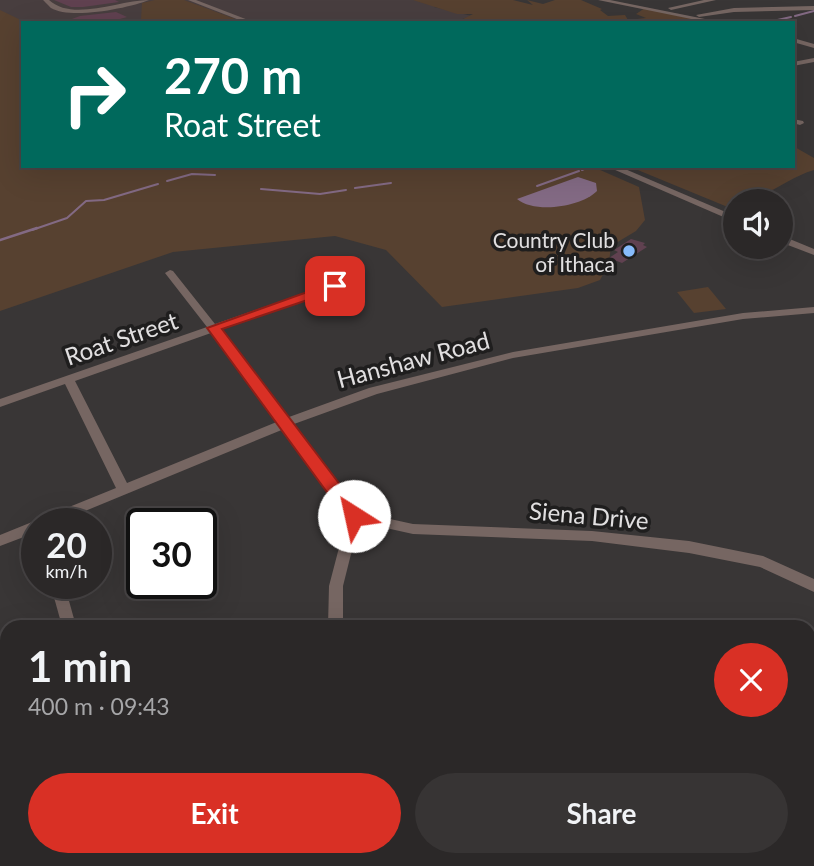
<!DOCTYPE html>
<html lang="en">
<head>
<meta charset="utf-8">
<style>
	body { margin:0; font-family:Lato,sans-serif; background:#373434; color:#f1f3f6; height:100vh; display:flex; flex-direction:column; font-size:26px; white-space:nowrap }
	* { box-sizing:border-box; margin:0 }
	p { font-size:23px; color:#a6a6a8 }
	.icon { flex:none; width:38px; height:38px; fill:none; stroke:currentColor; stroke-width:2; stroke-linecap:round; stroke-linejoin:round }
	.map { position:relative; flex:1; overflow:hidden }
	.drawer { position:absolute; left:0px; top:620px; width:816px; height:247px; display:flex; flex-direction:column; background:#2b2828; border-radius:21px 21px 0 0; box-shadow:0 7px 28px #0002,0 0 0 2px #474445 }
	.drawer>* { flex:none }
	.hud { position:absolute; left:21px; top:21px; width:774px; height:147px; border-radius:0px; box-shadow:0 7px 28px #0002,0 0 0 2px #474445; background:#00695c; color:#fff; overflow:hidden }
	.controls { position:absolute; left:723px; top:189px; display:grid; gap:14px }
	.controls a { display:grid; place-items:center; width:70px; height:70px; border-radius:50%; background:#2b2828; box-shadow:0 7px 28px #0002,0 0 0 2px #474445; font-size:35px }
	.speed { position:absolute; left:21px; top:508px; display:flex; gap:14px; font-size:35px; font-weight:700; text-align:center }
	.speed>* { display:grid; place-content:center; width:91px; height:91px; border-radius:50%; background:#2b2828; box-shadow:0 7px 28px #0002,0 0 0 2px #474445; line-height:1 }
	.speed small { font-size:18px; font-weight:400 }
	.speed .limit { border:4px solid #111; border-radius:10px; background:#fff; color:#111 }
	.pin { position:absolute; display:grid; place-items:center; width:60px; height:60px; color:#fff; margin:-30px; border-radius:14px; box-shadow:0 4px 10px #0006 }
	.me { position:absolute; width:77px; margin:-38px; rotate:325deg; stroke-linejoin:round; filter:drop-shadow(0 0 5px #0008) }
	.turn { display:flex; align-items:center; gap:24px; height:147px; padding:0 28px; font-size:32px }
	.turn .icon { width:91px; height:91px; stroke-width:2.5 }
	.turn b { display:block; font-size:49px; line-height:60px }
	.round { display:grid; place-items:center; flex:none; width:74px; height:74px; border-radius:37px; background:#373434 }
	.overview { display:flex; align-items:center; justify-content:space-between; height:119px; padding:0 28px }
	h1 { font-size:42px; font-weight:700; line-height:52px }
	.action { display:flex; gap:14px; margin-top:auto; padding:14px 28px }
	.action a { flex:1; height:80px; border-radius:42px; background:#d93025; color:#fff; font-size:28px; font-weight:700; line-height:80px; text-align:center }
	.action a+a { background:#373434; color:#f1f3f6 }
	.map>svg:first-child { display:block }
	.built { fill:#483e3f }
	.green { fill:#574130 }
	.water { fill:#836a84 }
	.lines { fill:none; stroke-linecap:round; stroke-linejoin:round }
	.stream-far1 { stroke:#836a84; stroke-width:2 }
	.stream { stroke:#836a84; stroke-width:2.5 }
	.building { fill:#604150 }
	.minor { fill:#766662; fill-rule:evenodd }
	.route { fill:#d93025; stroke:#8d1f18; stroke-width:2 }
	.poi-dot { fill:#87bbfb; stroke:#1f1e1e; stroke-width:2.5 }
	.labels { text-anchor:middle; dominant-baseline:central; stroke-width:7; stroke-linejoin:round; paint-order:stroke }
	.far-poi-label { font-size:21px; fill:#e1dfe0; stroke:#1f1e1e; text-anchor:end }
	.street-label { font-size:24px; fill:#e1dfe0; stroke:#1f1e1e }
</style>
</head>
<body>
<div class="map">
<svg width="814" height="866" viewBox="0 0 814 866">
	<rect width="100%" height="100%" fill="#393636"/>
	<polygon class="built" points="0,0 457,0 434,7 472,16 450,23 23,23 0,119"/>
	<g class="green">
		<polygon points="155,0 184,0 246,23 137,23 141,20 142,3"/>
		<polygon points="413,0 513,0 533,5 527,0 543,4 555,0 581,0 602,9 600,10 608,16 625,15 628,20 646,18 636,14 645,8 717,23 455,23 473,14 457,14"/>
		<polygon points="0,10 27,23 23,23 23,166 591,166 639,187 645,220 636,231 611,246 609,263 600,280 578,288 442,307 386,250 335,236 173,252 0,311"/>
		<path d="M 793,146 L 814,158 L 814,170 C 786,178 765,201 735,201 L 735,210 L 628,166 L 793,166 Z"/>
		<polygon points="708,287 726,309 694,313 677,292"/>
	</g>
	<path class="water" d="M 578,177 L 596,183 L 597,191 C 581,207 535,214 517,199 Z"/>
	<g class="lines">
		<g class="stream-far1">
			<polyline points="795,16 814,11"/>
			<polyline points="764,23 791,17"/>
			<polyline points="582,170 590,166"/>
			<polyline points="167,181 192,174 215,175"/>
			<polyline points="537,186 579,171"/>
			<polyline points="355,188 391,183"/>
			<polyline points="261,189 320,194 346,190"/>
			<polyline points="32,230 67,218 86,201 104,200 158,184"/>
		</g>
		<polyline class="stream" points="0,240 37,228"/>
	</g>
	<g class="building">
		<polygon points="54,0 115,0 119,2 83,7 71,7"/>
		<polygon points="116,12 127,17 105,23 61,23 80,16"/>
		<polygon points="631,239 645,243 643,245 647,247 622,263 609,258 618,252 614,250"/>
	</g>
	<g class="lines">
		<g class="minor">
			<path d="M 43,0 L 49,0 C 73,22 119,0 149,0 C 129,8 71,20 51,8 C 50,7 44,1 43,0 Z"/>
			<polygon points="188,0 196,0 256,23 247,23"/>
			<polygon points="598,0 610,0 725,23 711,23"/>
			<polygon points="704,0 716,0 671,10 668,8"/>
			<polygon points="814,6 814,10 734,12 699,17 696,15 734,8"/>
			<polygon points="793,38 814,44 814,48 793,42"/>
			<polygon points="814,58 814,62 793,66 793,62"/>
			<polygon points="793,119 803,121 804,123 800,125 793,123"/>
			<polygon points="606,166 618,166 735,216 735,222"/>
			<polygon points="780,235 814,249 814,255 780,242"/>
			<path d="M 170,270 L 173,271 L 215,324 L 331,284 L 339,284 L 339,288 L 220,330 L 289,417 L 369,388 L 513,352 L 743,313 L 814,307 L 814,313 L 743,319 L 513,358 L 377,394 L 294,424 L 358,512 L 413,524 L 592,531 L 689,541 L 763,556 L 814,579 L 814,592 L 760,567 L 689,553 L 592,541 L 413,534 L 359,522 L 343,586 L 343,626 L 328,626 L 329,586 L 347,517 L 284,429 L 56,523 L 37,523 L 37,532 L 0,546 L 0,535 L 116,488 L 65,384 L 0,407 L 0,399 L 207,327 L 165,273 ZM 211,333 L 279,421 L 127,483 L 75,381 Z"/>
			<polygon points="50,583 64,583 76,626 62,626"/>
			<polygon points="7,671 7,686 0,688 0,673"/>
			<polygon points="808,750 814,752 814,768 808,767"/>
			<polygon points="7,837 7,856 0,859 0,840"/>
			<polygon points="452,859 473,859 475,866 455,866"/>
		</g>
	</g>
	<polygon class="route" points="335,282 340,283 340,289 222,329 360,511 363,516 360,521 348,521 207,328"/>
	<circle class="poi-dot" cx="629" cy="251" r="7"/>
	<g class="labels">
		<g class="far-poi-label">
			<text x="615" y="239">Country Club<tspan x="615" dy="24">of Ithaca</tspan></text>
		</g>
		<g class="street-label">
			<text transform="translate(121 338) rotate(-19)">Roat Street</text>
			<text transform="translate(413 359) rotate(-15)">Hanshaw Road</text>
			<text transform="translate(589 515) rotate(5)">Siena Drive</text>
		</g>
	</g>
</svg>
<div class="controls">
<a><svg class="icon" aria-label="sound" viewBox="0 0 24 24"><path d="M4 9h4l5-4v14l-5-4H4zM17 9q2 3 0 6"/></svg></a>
</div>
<div class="speed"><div>20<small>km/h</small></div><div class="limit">30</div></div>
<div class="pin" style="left:335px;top:286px;background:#d93025"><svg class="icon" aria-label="arrive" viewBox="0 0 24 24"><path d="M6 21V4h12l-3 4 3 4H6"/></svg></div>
<svg class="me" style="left:354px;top:516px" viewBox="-20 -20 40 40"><circle r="19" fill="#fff"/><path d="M0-13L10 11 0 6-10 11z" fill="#d93025"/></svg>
<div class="hud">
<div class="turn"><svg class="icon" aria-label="right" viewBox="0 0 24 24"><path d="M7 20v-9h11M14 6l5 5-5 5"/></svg><div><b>270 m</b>Roat Street</div></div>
</div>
<section class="drawer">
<div class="overview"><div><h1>1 min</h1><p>400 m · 09:43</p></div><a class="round" style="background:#d93025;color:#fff"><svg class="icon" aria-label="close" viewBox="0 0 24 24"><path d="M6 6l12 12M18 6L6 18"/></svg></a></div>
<div class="action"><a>Exit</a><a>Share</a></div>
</section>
</div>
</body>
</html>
